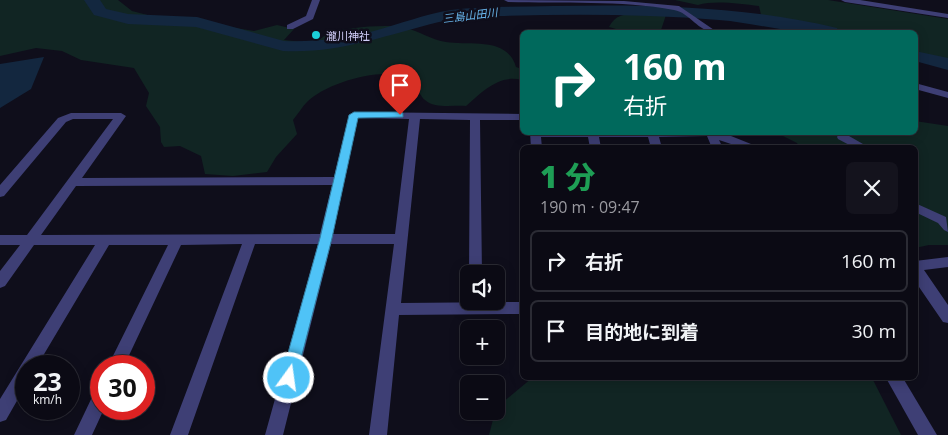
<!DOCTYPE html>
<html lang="ja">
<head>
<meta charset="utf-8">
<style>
	body { margin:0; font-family:"Open Sans","Noto Sans JP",sans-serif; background:#14131d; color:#f1f3f6; height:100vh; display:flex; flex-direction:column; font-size:19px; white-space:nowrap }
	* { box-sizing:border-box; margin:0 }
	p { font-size:16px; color:#9a9aa0 }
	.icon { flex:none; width:28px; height:28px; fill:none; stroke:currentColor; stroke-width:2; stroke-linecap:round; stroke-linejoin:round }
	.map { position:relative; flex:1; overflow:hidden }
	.drawer { position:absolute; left:520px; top:145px; width:398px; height:235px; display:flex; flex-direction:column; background:#0b0a14; border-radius:8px; box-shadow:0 2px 12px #0003,0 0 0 1px #2b2b34 }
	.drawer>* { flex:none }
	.banner { position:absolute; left:520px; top:30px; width:398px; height:105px; border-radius:8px; box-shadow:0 2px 12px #0003,0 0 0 1px #2b2b34; background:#00695c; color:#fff; overflow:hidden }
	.tools { position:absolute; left:460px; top:265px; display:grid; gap:10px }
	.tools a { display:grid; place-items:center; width:45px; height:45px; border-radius:8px; background:#0b0a14; box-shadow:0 2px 12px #0003,0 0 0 1px #2b2b34; font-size:25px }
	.speed { position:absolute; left:15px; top:355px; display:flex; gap:10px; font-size:25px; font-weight:700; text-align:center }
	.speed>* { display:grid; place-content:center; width:65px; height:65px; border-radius:50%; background:#0b0a14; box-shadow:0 2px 12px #0003,0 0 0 1px #2b2b34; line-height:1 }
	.speed small { font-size:12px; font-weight:400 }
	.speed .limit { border:8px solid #d22; background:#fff; color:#111 }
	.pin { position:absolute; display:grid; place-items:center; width:42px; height:42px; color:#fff; margin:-51px -21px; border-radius:50% 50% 50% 0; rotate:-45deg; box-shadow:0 0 5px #0007 }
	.pin .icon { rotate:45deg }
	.me { position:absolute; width:55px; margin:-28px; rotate:14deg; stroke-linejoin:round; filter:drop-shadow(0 0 4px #0008) }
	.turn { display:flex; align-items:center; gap:18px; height:105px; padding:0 20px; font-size:22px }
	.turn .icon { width:65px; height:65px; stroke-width:2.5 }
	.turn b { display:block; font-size:35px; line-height:42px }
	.round { display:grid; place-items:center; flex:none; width:52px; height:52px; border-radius:8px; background:#14131d }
	.head { display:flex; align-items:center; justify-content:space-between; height:85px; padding:0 20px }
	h1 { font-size:30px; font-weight:800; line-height:38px; color:#1e9e55 }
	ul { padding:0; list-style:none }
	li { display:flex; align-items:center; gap:15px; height:62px; margin:0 10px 8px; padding:0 10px; border:2px solid #2b2b34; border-radius:8px }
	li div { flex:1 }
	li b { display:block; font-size:19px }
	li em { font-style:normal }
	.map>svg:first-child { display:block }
	.green { fill:#112523 }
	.water { fill:#13273f }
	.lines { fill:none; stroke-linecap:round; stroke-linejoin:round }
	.river { fill:#13273f; fill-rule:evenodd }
	.minor { fill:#3e3f75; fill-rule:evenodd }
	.route { fill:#4fc3f7; stroke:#337fa1 }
	.poi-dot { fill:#1bcfd8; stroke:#0f0e1b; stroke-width:2 }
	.labels { text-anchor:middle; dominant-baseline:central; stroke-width:5; stroke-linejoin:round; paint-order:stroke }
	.far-water-label { font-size:11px; font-style:italic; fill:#69b6ec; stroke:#0f0e1b }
	.far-poi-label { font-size:11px; fill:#d1cef9; stroke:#0f0e1b; text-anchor:start }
</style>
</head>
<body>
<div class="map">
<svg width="948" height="435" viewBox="0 0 948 435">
	<rect width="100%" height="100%" fill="#0f0e1b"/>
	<g class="green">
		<path d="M 0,0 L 118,0 L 132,11 L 163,19 L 182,19 L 254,31 L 277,25 L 294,29 L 284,40 C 296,41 320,46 326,33 C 346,28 387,23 406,28 C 419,31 432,40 446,42 C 469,46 507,36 516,67 L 522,69 L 522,80 C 499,74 482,92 466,106 C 453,105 435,109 425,100 C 417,93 417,81 405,77 C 380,67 326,83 307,102 C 302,107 298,114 293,120 L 297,134 L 276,157 L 267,172 L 233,176 L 205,174 L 201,156 L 180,146 L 164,147 L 161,142 L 160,127 L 146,106 L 149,93 L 134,68 L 81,60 L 62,51 L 36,48 L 0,56 Z"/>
		<path d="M 675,0 L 828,0 L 948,19 L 948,62 L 915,56 L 915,32 L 826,32 L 811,27 L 762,19 L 759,6 C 740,4 715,0 698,5 Z"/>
		<path d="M 637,13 L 666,15 L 661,30 L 663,32 L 626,32 L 609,27 C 615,15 624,14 637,13 Z"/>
		<polygon points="915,121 948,126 948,245 929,245 915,248 915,148 799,147 797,143 777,133 915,132"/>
		<polygon points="532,378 872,378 901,435 489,435 496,408"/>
	</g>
	<polygon class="water" points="44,57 31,89 0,108 0,64"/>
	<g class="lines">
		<g class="river">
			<path d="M 84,0 L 100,0 L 106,9 L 128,14 L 197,17 L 284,41 C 314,42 344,39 374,31 C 400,24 425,14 451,10 C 485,6 519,7 554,6 C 647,4 745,6 837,28 L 839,32 C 801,37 758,23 719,20 C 646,14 573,14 499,16 C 479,17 458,18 439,22 C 386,35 338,54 283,51 L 196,27 L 128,24 L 94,15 Z"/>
			<polygon points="915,51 948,58 948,70 915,61"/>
		</g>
		<g class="minor">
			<polygon points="312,0 320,0 313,19 293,29 287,29 287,25 306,16"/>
			<path d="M 504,0 L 624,1 L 679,6 L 717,32 C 699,34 691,13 674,10 C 620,0 563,4 508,2 Z"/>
			<polygon points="841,0 860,0 948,14 948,18 845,2"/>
			<polygon points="915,83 948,92 948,98 915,89"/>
			<path d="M 354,112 L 522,114 L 522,120 L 480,120 L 482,274 L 469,275 L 470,120 L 420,119 L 401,303 L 522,302 L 522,314 L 399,315 L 387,435 L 369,435 L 394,244 L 331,244 L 283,435 L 265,435 L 318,244 L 255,244 L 188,435 L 170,435 L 242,244 L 181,245 L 124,366 L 108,366 L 168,245 L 109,245 L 37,366 L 26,366 L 26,385 L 6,420 L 0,422 L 0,399 L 95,245 L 34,245 L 5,286 L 0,288 L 0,271 L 20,245 L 0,245 L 0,235 L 27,235 L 113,119 L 73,119 L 66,122 L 4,196 L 0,197 L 0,185 L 58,118 L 71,113 L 121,113 L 126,116 L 82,178 L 334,177 L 349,115 ZM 358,118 L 409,119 L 395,234 L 333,234 ZM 332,185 L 320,234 L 41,235 L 76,186 Z"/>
			<polygon points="530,132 721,132 761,148 743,148 719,140 723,148 712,148 707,136 659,137 662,148 651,148 648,137 599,137 601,148 590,148 588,137 541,137 542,148 531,148"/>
			<polygon points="840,132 852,132 849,136 870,148 855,148 838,139 837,137"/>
			<polygon points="915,203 946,217 948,232 944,230 938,223 915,212"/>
			<polygon points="948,257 948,267 924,270 948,305 948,323 943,322 919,287 915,287 915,261"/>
			<polygon points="886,378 903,378 937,435 918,435"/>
			<polygon points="101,389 101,409 104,409 92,435 74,435 95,391"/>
		</g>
	</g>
	<polygon class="route" points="400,112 403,113 403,117 358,118 332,238 296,378 294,383 289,385 283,383 281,378 320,238 349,115 354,112"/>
	<circle class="poi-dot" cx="316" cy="35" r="5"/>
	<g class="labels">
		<g class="far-water-label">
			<text transform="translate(470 15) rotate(-7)">三島山田川</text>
		</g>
		<g class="far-poi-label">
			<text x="326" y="35">瀧川神社</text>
		</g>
	</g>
</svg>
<div class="tools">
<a><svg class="icon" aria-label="sound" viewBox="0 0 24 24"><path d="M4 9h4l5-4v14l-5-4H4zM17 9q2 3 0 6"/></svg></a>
<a>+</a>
<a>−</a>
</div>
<div class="speed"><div>23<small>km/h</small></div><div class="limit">30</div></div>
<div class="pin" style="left:400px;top:115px;background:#d93025"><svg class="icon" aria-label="arrive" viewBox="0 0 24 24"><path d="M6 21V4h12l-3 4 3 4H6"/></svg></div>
<svg class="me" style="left:289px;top:378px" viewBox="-20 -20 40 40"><circle r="17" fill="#4fc3f7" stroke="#fff" stroke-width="3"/><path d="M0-11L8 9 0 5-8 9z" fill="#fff"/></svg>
<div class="banner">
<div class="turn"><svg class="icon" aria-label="right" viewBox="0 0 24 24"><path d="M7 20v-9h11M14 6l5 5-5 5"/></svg><div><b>160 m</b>右折</div></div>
</div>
<section class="drawer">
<div class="head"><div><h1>1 分</h1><p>190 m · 09:47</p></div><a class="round"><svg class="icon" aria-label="close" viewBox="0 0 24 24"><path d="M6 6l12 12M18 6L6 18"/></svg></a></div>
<ul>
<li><svg class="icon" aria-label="right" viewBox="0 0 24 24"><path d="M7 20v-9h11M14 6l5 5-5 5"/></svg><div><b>右折</b></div><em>160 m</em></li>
<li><svg class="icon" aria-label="arrive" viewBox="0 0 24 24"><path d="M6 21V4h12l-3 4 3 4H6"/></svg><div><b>目的地に到着</b></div><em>30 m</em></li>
</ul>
</section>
</div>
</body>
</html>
